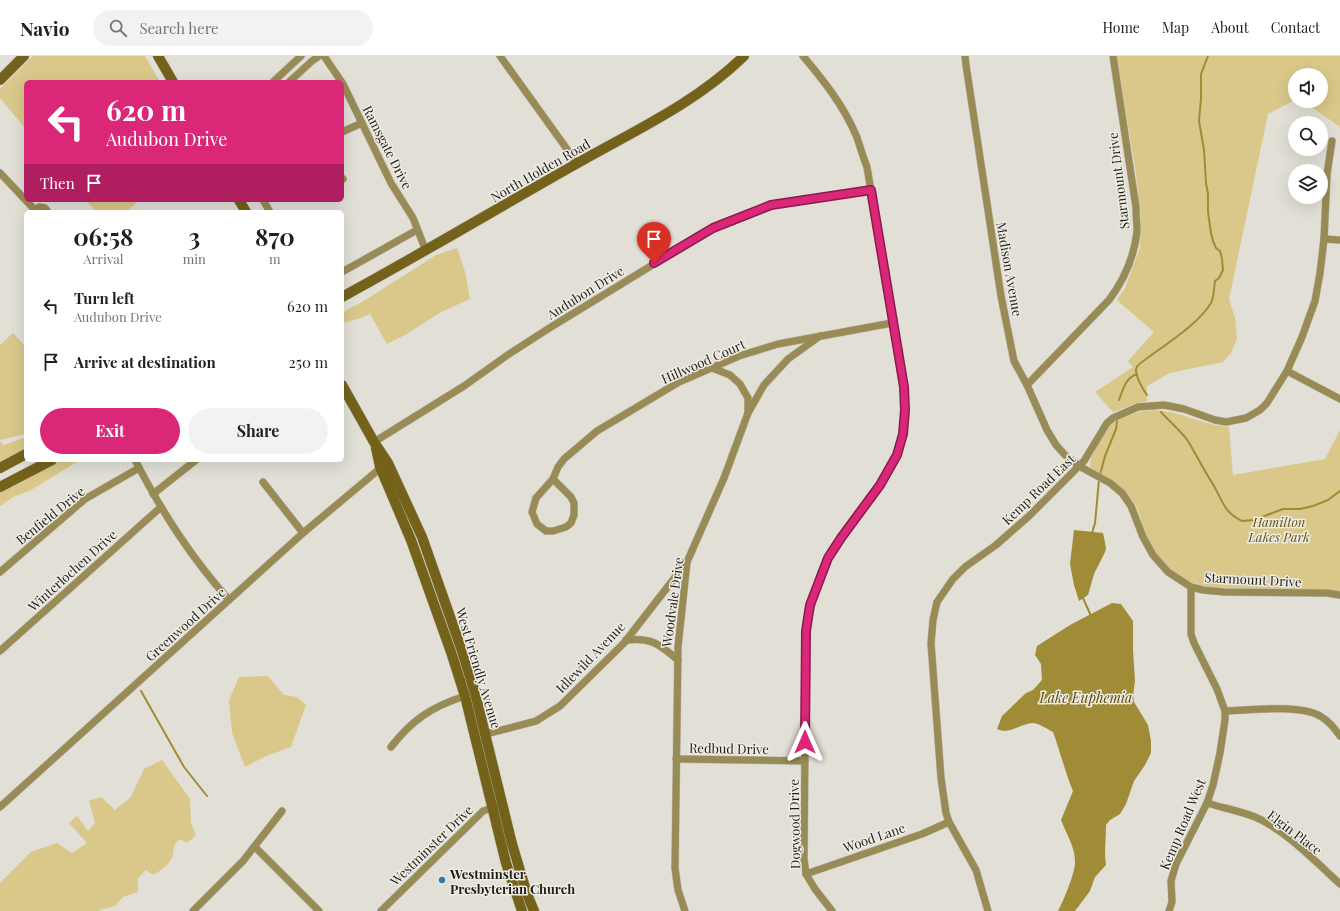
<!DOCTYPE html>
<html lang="en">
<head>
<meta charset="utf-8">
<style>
	body { margin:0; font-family:"Playfair Display",serif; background:#f2f2f2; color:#202124; height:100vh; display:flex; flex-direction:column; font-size:15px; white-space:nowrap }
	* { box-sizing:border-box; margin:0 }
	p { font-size:13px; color:#757577 }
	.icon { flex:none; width:22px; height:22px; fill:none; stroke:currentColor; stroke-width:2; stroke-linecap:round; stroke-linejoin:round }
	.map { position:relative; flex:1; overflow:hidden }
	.panel { position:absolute; left:24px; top:154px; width:320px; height:252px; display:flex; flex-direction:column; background:#fff; border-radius:6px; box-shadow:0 4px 16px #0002 }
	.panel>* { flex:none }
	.top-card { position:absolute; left:24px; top:24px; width:320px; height:122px; border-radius:6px; box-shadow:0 4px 16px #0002; background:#db2777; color:#fff; overflow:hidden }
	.tools { position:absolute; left:1288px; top:12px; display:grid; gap:8px }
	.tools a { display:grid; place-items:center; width:40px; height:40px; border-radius:50%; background:#fff; box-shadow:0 4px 16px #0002; font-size:20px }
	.pin { position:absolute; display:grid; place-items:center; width:34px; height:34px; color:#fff; margin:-41px -17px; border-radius:50% 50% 50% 0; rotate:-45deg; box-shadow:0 0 4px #0007 }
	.pin .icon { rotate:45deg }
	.me { position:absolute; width:44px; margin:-22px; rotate:0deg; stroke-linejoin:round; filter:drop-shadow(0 0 3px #0008) }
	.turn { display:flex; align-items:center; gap:14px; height:84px; padding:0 16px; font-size:18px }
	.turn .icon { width:52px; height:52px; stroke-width:2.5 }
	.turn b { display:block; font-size:28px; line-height:34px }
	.then { display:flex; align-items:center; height:38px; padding:0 16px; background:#0003; gap:8px; font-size:15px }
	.eta { display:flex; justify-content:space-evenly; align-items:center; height:68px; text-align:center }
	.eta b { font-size:24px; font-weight:700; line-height:28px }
	.cta { display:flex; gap:8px; margin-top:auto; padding:8px 16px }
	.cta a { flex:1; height:46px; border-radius:24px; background:#db2777; color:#fff; font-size:16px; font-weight:700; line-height:46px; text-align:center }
	.cta a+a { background:#f2f2f2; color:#202124 }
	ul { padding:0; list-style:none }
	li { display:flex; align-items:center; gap:12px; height:56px; padding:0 16px }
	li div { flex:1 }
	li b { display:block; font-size:15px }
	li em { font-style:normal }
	header { display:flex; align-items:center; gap:24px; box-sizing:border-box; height:56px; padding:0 20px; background:#fff; border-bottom:1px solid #e0e0e0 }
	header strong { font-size:19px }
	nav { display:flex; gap:22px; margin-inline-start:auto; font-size:14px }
	.search { width:280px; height:36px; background:#f2f2f2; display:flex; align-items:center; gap:10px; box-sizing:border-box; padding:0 14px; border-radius:22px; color:#757577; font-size:15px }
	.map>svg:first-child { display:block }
	.green { fill:#d9c88a }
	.water { fill:#a08b37 }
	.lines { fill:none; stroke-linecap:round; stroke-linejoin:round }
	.stream { stroke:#a08b37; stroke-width:2 }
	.street-casing { stroke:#bebcb4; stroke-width:8 }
	.secondary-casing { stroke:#bebcb4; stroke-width:11 }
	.street { stroke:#998b55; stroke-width:7 }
	.secondary { stroke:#74621b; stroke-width:10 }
	.route-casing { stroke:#8e194d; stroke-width:10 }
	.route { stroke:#db2777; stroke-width:7 }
	.poi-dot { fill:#347aaf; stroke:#eeece3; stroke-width:1.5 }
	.labels { text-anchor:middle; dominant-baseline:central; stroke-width:3; stroke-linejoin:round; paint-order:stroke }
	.street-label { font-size:13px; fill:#1f1e1b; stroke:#eeece3 }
	.park-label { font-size:13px; font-style:italic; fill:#625314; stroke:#eeece3 }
	.poi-label { font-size:13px; font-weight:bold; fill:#1f1e1b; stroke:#eeece3; text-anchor:start }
	.water-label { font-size:14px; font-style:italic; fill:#5a4a07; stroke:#eeece3 }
</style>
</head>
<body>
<header>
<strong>Navio</strong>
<div class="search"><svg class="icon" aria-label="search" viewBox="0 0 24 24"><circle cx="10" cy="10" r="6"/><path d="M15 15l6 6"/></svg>Search here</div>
<nav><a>Home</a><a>Map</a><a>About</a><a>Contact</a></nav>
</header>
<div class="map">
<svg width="1340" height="855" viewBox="0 0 1340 855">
	<rect width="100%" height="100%" fill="#e1dfd6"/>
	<g class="green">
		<polygon points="33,0 145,0 160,26 26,26 26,73 0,42 0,33"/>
		<polygon points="1116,0 1340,0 1340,71 1303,45 1321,45 1321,19 1295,19 1295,44 1268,58 1229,243 1235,262 1237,283 1231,297 1223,306 1170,317 1147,330 1147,345 1134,348 1113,356 1095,336 1133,311 1128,305 1154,276 1117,244 1125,232 1140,192 1141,161 1135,111"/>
		<polygon points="86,144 140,144 126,156 96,156"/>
		<polygon points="457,192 465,216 470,243 441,256 407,278 387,288 370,258 358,263 342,267 342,257 372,240 436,199"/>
		<polygon points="13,277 26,291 26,378 0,384 0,289"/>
		<path d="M 1155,354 C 1180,355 1203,369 1229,371 L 1233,419 L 1325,403 L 1340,374 L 1340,536 L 1327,533 C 1303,533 1280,533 1256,533 C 1239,532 1221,534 1204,530 C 1178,525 1159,505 1148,483 C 1142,472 1141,459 1135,448 C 1124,430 1108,422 1091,412 C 1088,405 1093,398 1096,392 C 1101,384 1105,375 1111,369 C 1123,359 1140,355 1155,354 Z"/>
		<polygon points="26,381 26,393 0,406 0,385 4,389"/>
		<polygon points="62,404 80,404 31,434 13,441 0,450 0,437"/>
		<polygon points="268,620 284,639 297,641 306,649 291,691 266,700 245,711 232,677 229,644 239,621"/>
		<path d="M 162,704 L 190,743 L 191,768 L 196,779 L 187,787 L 180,783 C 171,792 175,789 173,799 C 171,808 160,815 153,819 L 146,814 L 138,822 L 138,836 L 123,841 L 115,850 L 100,854 L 100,855 L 0,855 L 0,827 L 31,796 L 57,787 L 72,797 L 87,787 L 69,767 L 77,760 L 88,775 L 95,767 L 89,745 L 101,741 L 115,754 L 131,741 L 144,713 Z"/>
	</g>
	<g class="water">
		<polygon points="1074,474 1103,477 1106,492 1105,496 1094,518 1088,539 1079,545 1074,529 1070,508"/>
		<path d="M 1112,547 L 1121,548 L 1133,565 L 1133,594 L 1135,625 L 1133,640 L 1134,646 L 1148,669 L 1151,685 L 1151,697 L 1145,709 L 1134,725 L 1126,748 L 1120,758 L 1110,764 L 1106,769 C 1106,783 1104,796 1106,809 L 1095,821 L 1090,835 L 1075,855 L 1058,855 C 1063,846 1076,815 1075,805 C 1075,791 1066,777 1061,764 L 1073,735 C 1065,716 1060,695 1053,676 C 1047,673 1039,667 1032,667 C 1020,668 1009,679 997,673 L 1002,660 L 1026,637 L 1033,634 L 1042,624 L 1041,608 L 1035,599 L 1037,590 L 1070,569 Z"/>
	</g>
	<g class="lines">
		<g class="stream">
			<path d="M 1147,339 C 1143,334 1136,321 1136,314 C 1136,311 1139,308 1142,306 C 1163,290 1198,269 1211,247 C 1214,241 1214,232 1215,225 L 1219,222 L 1223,214 L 1222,203 L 1220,195 L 1216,192 L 1213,185 L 1211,177 L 1208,156 L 1208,138 L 1206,127 L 1204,94 L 1199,65 L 1201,42 L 1201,18 L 1208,0"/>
			<path d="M 1119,344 C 1123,334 1125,322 1137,318"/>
			<path d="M 1161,356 C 1169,365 1182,376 1188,385 C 1197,400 1205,416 1214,430 C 1223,446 1224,456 1242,465 L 1254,464 L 1283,453 L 1300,453 L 1313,450 L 1328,444 L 1340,435"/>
			<polyline points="1100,419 1105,400 1116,373 1117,365"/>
			<polyline points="1092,477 1095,467 1099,424"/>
			<polyline points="1083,542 1091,560"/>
			<polyline points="141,635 184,711 207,740"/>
		</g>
		<g class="street-casing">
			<g id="street">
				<polyline points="324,0 343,28 391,127 413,162 426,195"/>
				<polyline points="500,0 577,107"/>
				<path d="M 803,0 C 824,25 843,49 856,79 C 860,90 863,101 867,111 L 904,331 C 905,354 905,376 897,398 C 895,406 889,414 884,422 C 867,449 843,473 828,502 C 817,525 810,550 806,575 L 804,803 L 806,818 L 815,833 L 832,855"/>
				<polyline points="965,0 966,9 1001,240 1014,305 1027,329 1047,374 1056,389 1065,399 1079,410 1110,427 1122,437 1131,450 1143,481 1153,499 1168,516 1191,531 1203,534 1224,536 1327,537 1340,539"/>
				<polyline points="273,26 301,0"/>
				<polyline points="289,26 312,5 319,0"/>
				<polyline points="342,76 362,67"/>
				<polyline points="0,117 35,154"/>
				<polyline points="342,122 343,123"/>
				<polyline points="263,144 270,156"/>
				<polyline points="33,156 39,151 45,152 48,156"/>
				<polyline points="1324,183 1340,184"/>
				<polyline points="342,216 417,174"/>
				<polyline points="712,312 730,319 740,328 748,342 748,357"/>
				<polyline points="1287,315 1340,343"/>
				<path d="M 1027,329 L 1109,244 C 1124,224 1134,201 1137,176 C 1137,168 1136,159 1136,151 L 1113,0"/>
				<polyline points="374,386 464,330 509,298 551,271 713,172 771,149 871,134"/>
				<path d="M 135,404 C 162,456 190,500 229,544"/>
				<polyline points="553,423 571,441 574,447 574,459 571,467 566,471 553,475 546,475 537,468 532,456 536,442 553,423 558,411 564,403 597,375 679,326 739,300 778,288 892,267"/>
				<polyline points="263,426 303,477"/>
				<polyline points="153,438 196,404"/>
				<polyline points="0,516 85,443 139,412"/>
				<path d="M 626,584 C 651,581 659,588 678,604"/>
				<polyline points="0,595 161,451"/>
				<path d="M 1225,655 C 1249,654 1300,648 1320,660 C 1329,665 1334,672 1340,680"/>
				<polyline points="486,678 536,665 560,650 624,587 687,506"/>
				<path d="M 391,691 C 412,664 431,651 465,640"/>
				<polyline points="676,703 805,705"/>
				<path d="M 1207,747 C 1223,752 1240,755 1255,761 C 1284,773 1316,806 1340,828"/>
				<polyline points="0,751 303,477 383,410"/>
				<polyline points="255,791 319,855"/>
				<polyline points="806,818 922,778 949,766"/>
				<polyline points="193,855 243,805 282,755"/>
				<polyline points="381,855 477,761 483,755 497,750"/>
				<polyline points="685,855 678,834 675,812 678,591 687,506 724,422 748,357 764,329 788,303 820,280"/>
				<polyline points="988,855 976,814 949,766 946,757 941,722 931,587 933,564 937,546 953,523 965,511 996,489 1029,460 1084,405 1107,367 1113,362 1138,351 1164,349 1184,353 1215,364 1226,366 1246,362 1260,354 1267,347 1287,315 1302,281 1315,245 1320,217 1324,183 1327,118 1332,85"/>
				<polyline points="1169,855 1172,846 1171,825 1176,808 1207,747 1213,729 1220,697 1225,664 1225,655 1217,633 1194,587 1191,578 1191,531"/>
			</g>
		</g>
		<g class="secondary-casing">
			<g id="secondary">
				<polyline points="158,0 173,26"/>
				<polyline points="0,24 24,0"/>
				<polyline points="239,144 246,156"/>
				<path d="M 342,241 C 421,198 498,152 576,108 C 634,75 696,47 744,0"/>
				<polyline points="342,329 374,386 388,407 422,481 461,592 475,637 512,788 527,838 534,855"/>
				<polyline points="376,392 380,411 411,484 451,596 465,640 506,807 522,855"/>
				<polyline points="0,412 26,398"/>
				<polyline points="0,431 52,404"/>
			</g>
		</g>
		<use href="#street" class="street"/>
		<use href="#secondary" class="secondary"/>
	</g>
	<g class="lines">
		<g class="route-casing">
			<polyline id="route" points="654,207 713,172 771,149 871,134 904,331 905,354 903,378 897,399 880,429 841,482 828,502 810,549 806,575 805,686"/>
		</g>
		<use href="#route" class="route"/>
	</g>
	<circle class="poi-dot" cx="442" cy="824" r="4"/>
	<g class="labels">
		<g class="street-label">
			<text transform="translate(388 91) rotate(63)">Ramsgate Drive</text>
			<text transform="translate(540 114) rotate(-30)">North Holden Road</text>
			<text transform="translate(1118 125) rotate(-97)">Starmount Drive</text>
			<text transform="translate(1010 213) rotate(80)">Madison Avenue</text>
			<text transform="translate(585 236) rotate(-32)">Audubon Drive</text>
			<text transform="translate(703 305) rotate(-24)">Hillwood Court</text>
			<text transform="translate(1038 433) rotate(-44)">Kemp Road East</text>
			<text transform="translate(50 459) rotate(-39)">Benfield Drive</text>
			<text transform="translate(72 514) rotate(-42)">Winterlochen Drive</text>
			<text transform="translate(1253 523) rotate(3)">Starmount Drive</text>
			<text transform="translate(672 546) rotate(-82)">Woodvale Drive</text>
			<text transform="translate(185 568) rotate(-42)">Greenwood Drive</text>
			<text transform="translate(590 601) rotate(-46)">Idlewild Avenue</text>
			<text transform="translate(479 612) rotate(73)">West Friendly Avenue</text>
			<text transform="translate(729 692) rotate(1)">Redbud Drive</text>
			<text transform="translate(794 768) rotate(-91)">Dogwood Drive</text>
			<text transform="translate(1182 768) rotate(-67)">Kemp Road West</text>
			<text transform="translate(1295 776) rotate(37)">Elgin Place</text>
			<text transform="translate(874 781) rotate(-19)">Wood Lane</text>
			<text transform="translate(431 789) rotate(-44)">Westminster Drive</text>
		</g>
		<g class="park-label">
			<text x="1279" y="465">Hamilton<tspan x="1279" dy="15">Lakes Park</tspan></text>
		</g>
		<g class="poi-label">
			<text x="450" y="817">Westminster<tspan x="450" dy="15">Presbyterian Church</tspan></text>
		</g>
		<g class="water-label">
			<text x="1086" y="641">Lake Euphemia</text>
		</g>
	</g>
</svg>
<div class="tools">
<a><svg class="icon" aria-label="sound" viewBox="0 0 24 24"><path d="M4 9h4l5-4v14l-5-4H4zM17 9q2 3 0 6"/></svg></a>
<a><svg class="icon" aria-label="search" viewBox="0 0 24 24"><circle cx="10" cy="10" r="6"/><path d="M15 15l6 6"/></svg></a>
<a><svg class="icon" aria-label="layers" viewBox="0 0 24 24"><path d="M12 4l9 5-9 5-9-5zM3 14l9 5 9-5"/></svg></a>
</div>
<div class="pin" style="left:654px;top:207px;background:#d93025"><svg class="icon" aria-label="arrive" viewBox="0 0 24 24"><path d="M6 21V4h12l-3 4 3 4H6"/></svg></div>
<svg class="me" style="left:805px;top:686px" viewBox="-20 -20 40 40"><path d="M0-17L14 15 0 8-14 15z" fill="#db2777" stroke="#fff" stroke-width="4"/></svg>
<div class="top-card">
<div class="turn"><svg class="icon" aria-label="left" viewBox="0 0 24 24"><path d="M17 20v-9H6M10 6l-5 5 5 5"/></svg><div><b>620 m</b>Audubon Drive</div></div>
<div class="then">Then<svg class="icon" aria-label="arrive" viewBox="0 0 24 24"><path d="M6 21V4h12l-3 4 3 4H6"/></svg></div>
</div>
<section class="panel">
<div class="eta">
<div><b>06:58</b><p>Arrival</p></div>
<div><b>3</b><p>min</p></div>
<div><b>870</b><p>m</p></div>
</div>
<ul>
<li><svg class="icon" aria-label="left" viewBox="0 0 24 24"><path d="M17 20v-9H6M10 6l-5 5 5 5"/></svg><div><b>Turn left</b><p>Audubon Drive</p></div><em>620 m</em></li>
<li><svg class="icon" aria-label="arrive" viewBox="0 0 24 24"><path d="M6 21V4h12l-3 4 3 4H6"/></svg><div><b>Arrive at destination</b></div><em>250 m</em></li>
</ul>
<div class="cta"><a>Exit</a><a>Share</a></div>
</section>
</div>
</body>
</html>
